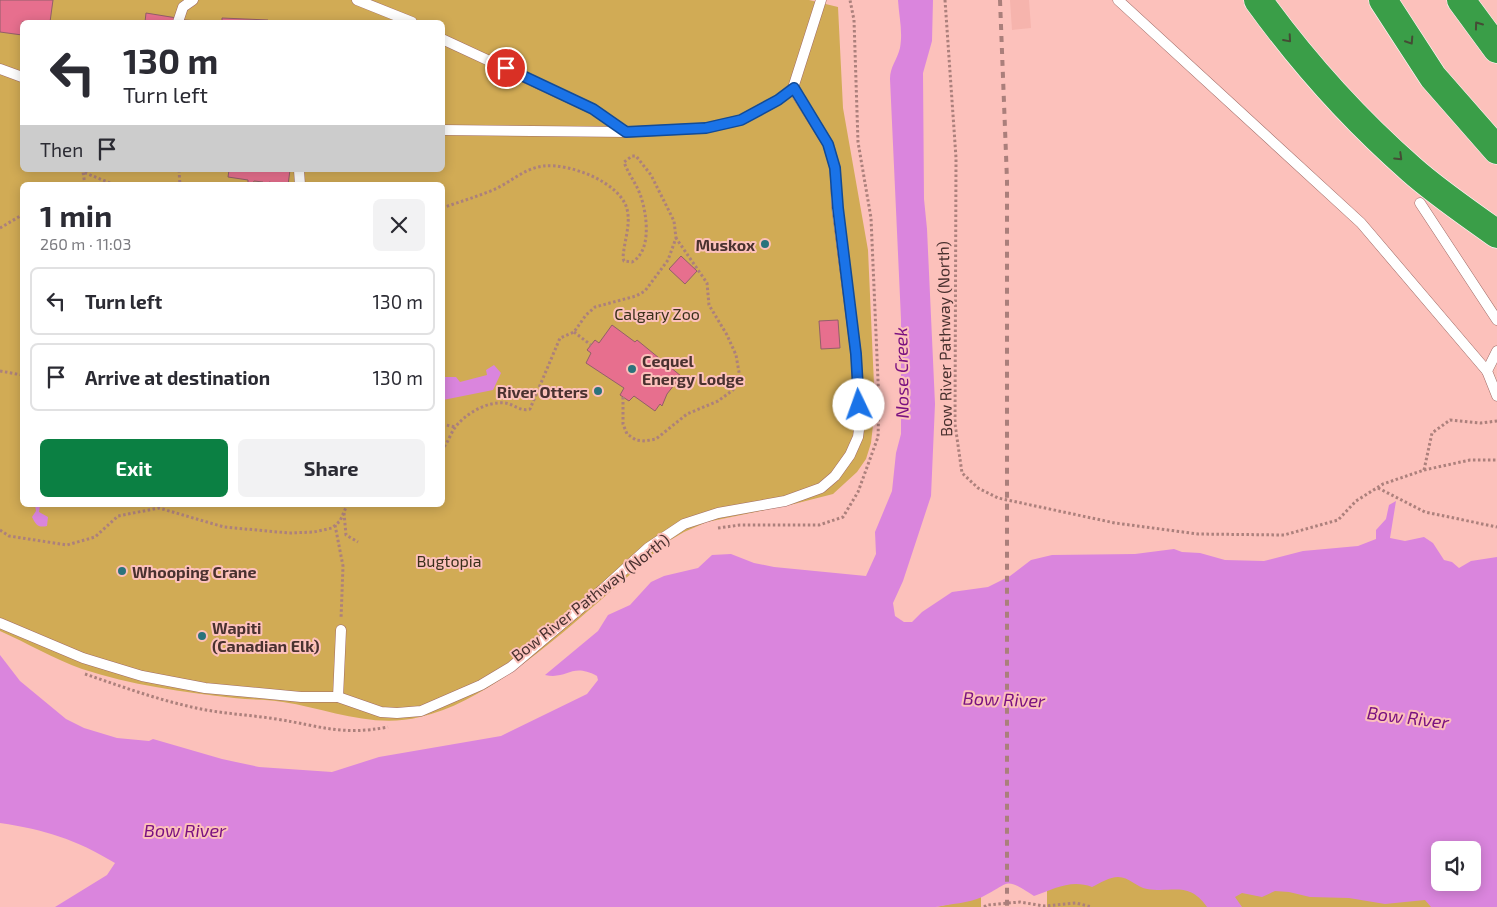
<!DOCTYPE html>
<html lang="en">
<head>
<meta charset="utf-8">
<style>
	body { margin:0; font-family:"Exo 2",sans-serif; background:#f2f2f3; color:#2b2b33; height:100vh; display:flex; flex-direction:column; font-size:19px; white-space:nowrap }
	* { box-sizing:border-box; margin:0 }
	p { font-size:16px; color:#7c7c81 }
	.icon { flex:none; width:28px; height:28px; fill:none; stroke:currentColor; stroke-width:2; stroke-linecap:round; stroke-linejoin:round }
	.map { position:relative; flex:1; overflow:hidden }
	.details { position:absolute; left:20px; top:182px; width:425px; height:325px; display:flex; flex-direction:column; background:#fff; border-radius:8px; box-shadow:0 2px 12px #0003 }
	.details>* { flex:none }
	.top-card { position:absolute; left:20px; top:20px; width:425px; height:152px; border-radius:8px; box-shadow:0 2px 12px #0003; background:#fff; color:#2b2b33; overflow:hidden }
	.buttons { position:absolute; left:1431px; top:841px; display:grid; gap:10px }
	.buttons a { display:grid; place-items:center; width:50px; height:50px; border-radius:8px; background:#fff; box-shadow:0 2px 12px #0003; font-size:25px }
	.pin { position:absolute; display:grid; place-items:center; width:42px; height:42px; color:#fff; margin:-21px; border:2px solid #fff; border-radius:50%; box-shadow:0 1px 5px #0007 }
	.me { position:absolute; width:55px; margin:-28px; rotate:357deg; stroke-linejoin:round; filter:drop-shadow(0 0 4px #0008) }
	.turn { display:flex; align-items:center; gap:18px; height:105px; padding:0 20px; font-size:22px }
	.turn .icon { width:65px; height:65px; stroke-width:2.5 }
	.turn b { display:block; font-size:35px; line-height:42px }
	.then { display:flex; align-items:center; height:48px; padding:0 20px; background:#0003; gap:10px; font-size:19px }
	.round { display:grid; place-items:center; flex:none; width:52px; height:52px; border-radius:8px; background:#f2f2f3 }
	.summary { display:flex; align-items:center; justify-content:space-between; height:85px; padding:0 20px }
	h1 { font-size:30px; font-weight:700; line-height:38px }
	.action { display:flex; gap:10px; margin-top:auto; padding:10px 20px }
	.action a { flex:1; height:58px; border-radius:8px; background:#0b8043; color:#fff; font-size:20px; font-weight:700; line-height:58px; text-align:center }
	.action a+a { background:#f2f2f3; color:#2b2b33 }
	ul { padding:0; list-style:none }
	li { display:flex; align-items:center; gap:15px; height:68px; margin:0 10px 8px; padding:0 10px; border:2px solid #e1e1e2; border-radius:8px }
	li div { flex:1 }
	li b { display:block; font-size:19px }
	li em { font-style:normal }
	.map>svg:first-child { display:block }
	.built { fill:#f6b4ad }
	.green { fill:#d1ab55; fill-rule:evenodd }
	.water { fill:#da85dd; fill-rule:evenodd }
	.building { fill:#e76f8e; stroke:#935f6a }
	.lines { fill:none; stroke-linecap:round; stroke-linejoin:round }
	.service-casing { stroke:#a06b66; stroke-width:11 }
	.motorway-casing { stroke:#fff; stroke-width:29 }
	.path { stroke:#ac807c; stroke-width:3; stroke-dasharray:2.5 2.5; stroke-linecap:butt }
	.service { stroke:#fff; stroke-width:10 }
	.motorway { stroke:#3a9e48; stroke-width:28 }
	.rail { stroke:#aa7f7b; stroke-width:4; stroke-dasharray:6 6; stroke-linecap:butt }
	.oneway { stroke:#454c35 }
	.route-casing { stroke:#114b97; stroke-width:12 }
	.route { stroke:#1a73e8; stroke-width:9 }
	.poi-dot { fill:#2a737c; stroke:#fcc1bb; stroke-width:2 }
	.labels { text-anchor:middle; dominant-baseline:central; stroke-width:4; stroke-linejoin:round; paint-order:stroke }
	.poi-label { font-size:16px; font-weight:bold; fill:#49312f; stroke:#fcc1bb; text-anchor:start }
	.park-label { font-size:16px; fill:#3a301b; stroke:#fcc1bb }
	.street-label { font-size:16px; fill:#49312f; stroke:#fcc1bb }
	.water-label { font-size:18px; font-style:italic; fill:#7a1180; stroke:#fcc1bb }
</style>
</head>
<body>
<div class="map">
<svg width="1497" height="907" viewBox="0 0 1497 907">
	<rect width="100%" height="100%" fill="#fcc1bb"/>
	<polygon class="built" points="1010,0 1029,0 1031,28 1012,30"/>
	<g class="green">
		<path d="M 0,0 L 809,0 L 838,7 L 843,108 L 868,250 L 875,407 L 871,443 L 866,459 L 857,472 L 833,494 L 794,504 L 707,522 L 684,532 L 662,545 L 645,562 C 583,613 499,699 420,717 C 373,729 328,709 283,702 C 267,699 250,700 234,698 C 184,692 130,685 82,669 C 54,659 27,643 0,631 ZM 22,22 L 442,22 L 442,170 L 22,170 ZM 22,185 L 442,185 L 442,505 L 22,505 Z"/>
		<polygon points="1047,873 1444,890 1470,907 1047,907"/>
		<polygon points="981,897 981,907 936,907"/>
	</g>
	<g class="water">
		<path d="M 898,0 L 933,0 L 932,41 L 923,73 L 924,199 L 927,229 L 935,404 L 931,496 L 903,581 L 893,603 L 895,616 L 904,622 L 912,622 L 922,612 L 952,592 L 988,587 L 1010,576 L 1031,560 L 1052,555 L 1135,554 L 1174,549 L 1182,552 L 1200,553 L 1225,560 L 1264,561 L 1303,551 L 1358,546 L 1376,539 L 1376,530 L 1386,519 L 1389,505 L 1396,501 L 1390,538 L 1405,541 L 1424,537 L 1433,543 L 1444,560 L 1452,562 L 1459,568 L 1471,561 L 1497,557 L 1497,907 L 1431,907 L 1425,900 L 1385,904 L 1349,898 L 1310,897 L 1289,892 L 1275,891 L 1262,897 L 1242,893 L 1235,897 L 1242,907 L 1207,907 C 1189,881 1173,893 1147,889 C 1136,887 1129,877 1118,877 C 1110,877 1100,883 1092,887 C 1071,879 1054,889 1034,896 C 1003,876 1011,883 982,897 C 969,903 950,904 936,907 L 55,907 L 107,875 L 115,863 C 75,839 46,830 0,823 L 0,655 L 20,681 L 66,719 L 84,728 L 117,738 L 149,741 L 153,739 L 222,759 L 259,767 L 332,772 L 379,757 L 501,736 L 587,694 L 598,680 L 597,676 C 571,662 568,680 545,675 L 598,631 L 608,615 L 630,605 L 651,582 L 664,576 L 698,568 L 712,555 L 731,554 L 754,563 L 774,567 L 866,576 L 876,554 L 875,532 L 892,491 L 896,453 L 901,434 L 901,319 L 890,79 C 890,67 897,60 900,48 C 903,31 899,17 898,0 ZM 1440,850 L 1472,850 L 1472,882 L 1440,882 Z"/>
		<polygon points="494,365 501,373 493,390 443,400 443,377 456,377 460,382 487,375 486,370"/>
		<path d="M 35,505 L 40,505 L 39,512 L 48,517 L 47,526 C 38,528 36,525 32,517 L 36,511 Z"/>
	</g>
	<g class="building">
		<polygon points="0,0 53,0 50,22 22,22 22,35 0,32"/>
		<polygon points="146,13 177,18 177,22 145,22"/>
		<polygon points="222,18 268,20 267,22 222,22"/>
		<polygon points="184,20 215,22 183,22"/>
		<polygon points="229,170 290,170 288,185 273,185 273,183 269,182 268,185 262,185 263,182 254,181 253,183 248,183 248,180 228,177"/>
		<polygon points="681,256 697,271 685,284 669,269"/>
		<polygon points="838,320 840,348 821,349 819,321"/>
		<polygon points="612,325 635,342 637,340 681,376 667,394 662,406 660,404 655,411 634,396 629,401 620,395 624,388 586,363 591,353 587,350 595,340 599,343"/>
	</g>
	<g class="lines">
		<g class="service-casing">
			<g id="service">
				<polyline points="357,0 412,22"/>
				<polyline points="1118,0 1361,223 1487,371"/>
				<polyline points="178,22 183,7 193,0"/>
				<polyline points="442,39 593,109 626,132"/>
				<polyline points="0,69 22,77"/>
				<polyline points="442,130 627,132 706,128 741,120 778,100 793,88 821,0"/>
				<polyline points="299,170 300,185"/>
				<polyline points="1420,203 1497,320"/>
				<polyline points="1497,351 1487,371 1497,396"/>
				<polyline points="0,623 83,658 142,676 205,688 301,697 338,697 381,712 397,713 421,711 481,685 511,667 603,589 648,548 684,524 718,513 785,501 821,488 835,476 850,455 858,437 860,422 856,354 837,208 835,168 828,144 793,88"/>
				<polyline points="338,697 341,630"/>
			</g>
		</g>
		<g class="motorway-casing">
			<g id="motorway">
				<path d="M 1258,0 C 1302,61 1355,120 1412,170 C 1438,193 1468,213 1497,234"/>
				<polyline points="1383,0 1433,77 1497,150"/>
				<polyline points="1461,0 1497,49"/>
			</g>
		</g>
		<g class="path">
			<polyline points="945,0 956,158 955,424 962,473 978,488 998,498 1115,523 1198,534 1284,535 1338,520 1356,501 1383,484 1424,470 1470,460 1497,460"/>
			<polyline points="179,170 180,185"/>
			<polyline points="85,185 83,172 115,185"/>
			<path d="M 442,208 C 459,202 476,197 493,190 C 510,183 524,168 544,166 C 569,163 620,182 627,209 C 631,225 624,241 623,258 L 624,261 L 632,262 C 652,251 647,215 641,197 C 637,184 628,174 624,162 L 632,156 L 636,156 L 651,175 L 674,221 L 676,238 L 668,260 L 645,291 L 636,296 L 595,307 L 586,315 L 574,332 L 560,338 L 530,409 C 520,412 514,404 505,403 C 487,401 464,414 454,429 C 450,435 448,443 442,449"/>
			<polyline points="0,228 22,215"/>
			<polyline points="574,332 591,345"/>
			<polyline points="0,371 22,375"/>
			<polyline points="623,397 623,424 627,434 636,440 645,441 656,439 687,414 718,401 733,390 740,378 736,355 727,335 709,305 707,283 676,238"/>
			<polyline points="442,424 455,427"/>
			<polyline points="1424,470 1432,433 1450,420 1481,423 1497,421"/>
			<polyline points="1378,488 1425,512 1497,527"/>
			<polyline points="344,513 346,535 358,542"/>
			<polyline points="335,525 343,566 341,619"/>
			<polyline points="718,528 740,525 819,525 843,517 858,492 878,437 879,403 871,218 858,142 854,20 850,0"/>
			<polyline points="0,530 9,536 67,545 95,537 118,516 159,508 224,527 289,533 314,532 332,528 340,521 347,505"/>
			<path d="M 85,674 C 123,687 161,701 201,709 C 226,714 251,715 276,719 C 321,726 341,736 388,727"/>
			<polyline points="984,907 987,905 1020,902 1044,906 1076,903 1092,907"/>
		</g>
		<use href="#service" class="service"/>
		<use href="#motorway" class="motorway"/>
		<polyline class="rail" points="1000,0 1007,180 1007,907"/>
	</g>
	<defs><path id="oneway-chevron" d="M-2-3.5L2.5 0L-2 3.5" fill="none" stroke-width="1.6" stroke-linecap="round" stroke-linejoin="round" transform="scale(1.25)"/></defs>
	<g class="oneway">
		<use href="#oneway-chevron" transform="translate(1478 25) rotate(-126)"/>
		<use href="#oneway-chevron" transform="translate(1288 39) rotate(49)"/>
		<use href="#oneway-chevron" transform="translate(1410 41) rotate(57)"/>
		<use href="#oneway-chevron" transform="translate(1399 157) rotate(44)"/>
	</g>
	<g class="lines">
		<g class="route-casing">
			<polyline id="route" points="506,68 593,109 626,132 706,128 741,120 778,100 794,88 828,144 835,168 838,208 856,354 859,405"/>
		</g>
		<use href="#route" class="route"/>
	</g>
	<g class="poi-dot">
		<circle cx="765" cy="244" r="5"/>
		<circle cx="632" cy="369" r="5"/>
		<circle cx="598" cy="391" r="5"/>
		<circle cx="122" cy="571" r="5"/>
		<circle cx="202" cy="636" r="5"/>
	</g>
	<g class="labels">
		<g class="poi-label">
			<text x="755" y="244" text-anchor="end">Muskox</text>
			<text x="642" y="360">Cequel<tspan x="642" dy="18">Energy Lodge</tspan></text>
			<text x="588" y="391" text-anchor="end">River Otters</text>
			<text x="132" y="571">Whooping Crane</text>
			<text x="212" y="627">Wapiti<tspan x="212" dy="18">(Canadian Elk)</tspan></text>
		</g>
		<g class="park-label">
			<text x="657" y="313">Calgary Zoo</text>
			<text x="449" y="560">Bugtopia</text>
		</g>
		<g class="street-label">
			<text transform="translate(944 339) rotate(-91)">Bow River Pathway (North)</text>
			<text transform="translate(590 597) rotate(-38)">Bow River Pathway (North)</text>
		</g>
		<g class="water-label">
			<text transform="translate(901 373) rotate(-91)">Nose Creek</text>
			<text transform="translate(1004 699) rotate(2)">Bow River</text>
			<text transform="translate(1408 717) rotate(7)">Bow River</text>
			<text x="185" y="830">Bow River</text>
		</g>
	</g>
</svg>
<div class="buttons">
<a><svg class="icon" aria-label="sound" viewBox="0 0 24 24"><path d="M4 9h4l5-4v14l-5-4H4zM17 9q2 3 0 6"/></svg></a>
</div>
<div class="pin" style="left:506px;top:68px;background:#d93025"><svg class="icon" aria-label="arrive" viewBox="0 0 24 24"><path d="M6 21V4h12l-3 4 3 4H6"/></svg></div>
<svg class="me" style="left:859px;top:405px" viewBox="-20 -20 40 40"><circle r="19" fill="#fff"/><path d="M0-13L10 11 0 6-10 11z" fill="#1a73e8"/></svg>
<div class="top-card">
<div class="turn"><svg class="icon" aria-label="left" viewBox="0 0 24 24"><path d="M17 20v-9H6M10 6l-5 5 5 5"/></svg><div><b>130 m</b>Turn left</div></div>
<div class="then">Then<svg class="icon" aria-label="arrive" viewBox="0 0 24 24"><path d="M6 21V4h12l-3 4 3 4H6"/></svg></div>
</div>
<section class="details">
<div class="summary"><div><h1>1 min</h1><p>260 m · 11:03</p></div><a class="round"><svg class="icon" aria-label="close" viewBox="0 0 24 24"><path d="M6 6l12 12M18 6L6 18"/></svg></a></div>
<ul>
<li><svg class="icon" aria-label="left" viewBox="0 0 24 24"><path d="M17 20v-9H6M10 6l-5 5 5 5"/></svg><div><b>Turn left</b></div><em>130 m</em></li>
<li><svg class="icon" aria-label="arrive" viewBox="0 0 24 24"><path d="M6 21V4h12l-3 4 3 4H6"/></svg><div><b>Arrive at destination</b></div><em>130 m</em></li>
</ul>
<div class="action"><a>Exit</a><a>Share</a></div>
</section>
</div>
</body>
</html>
